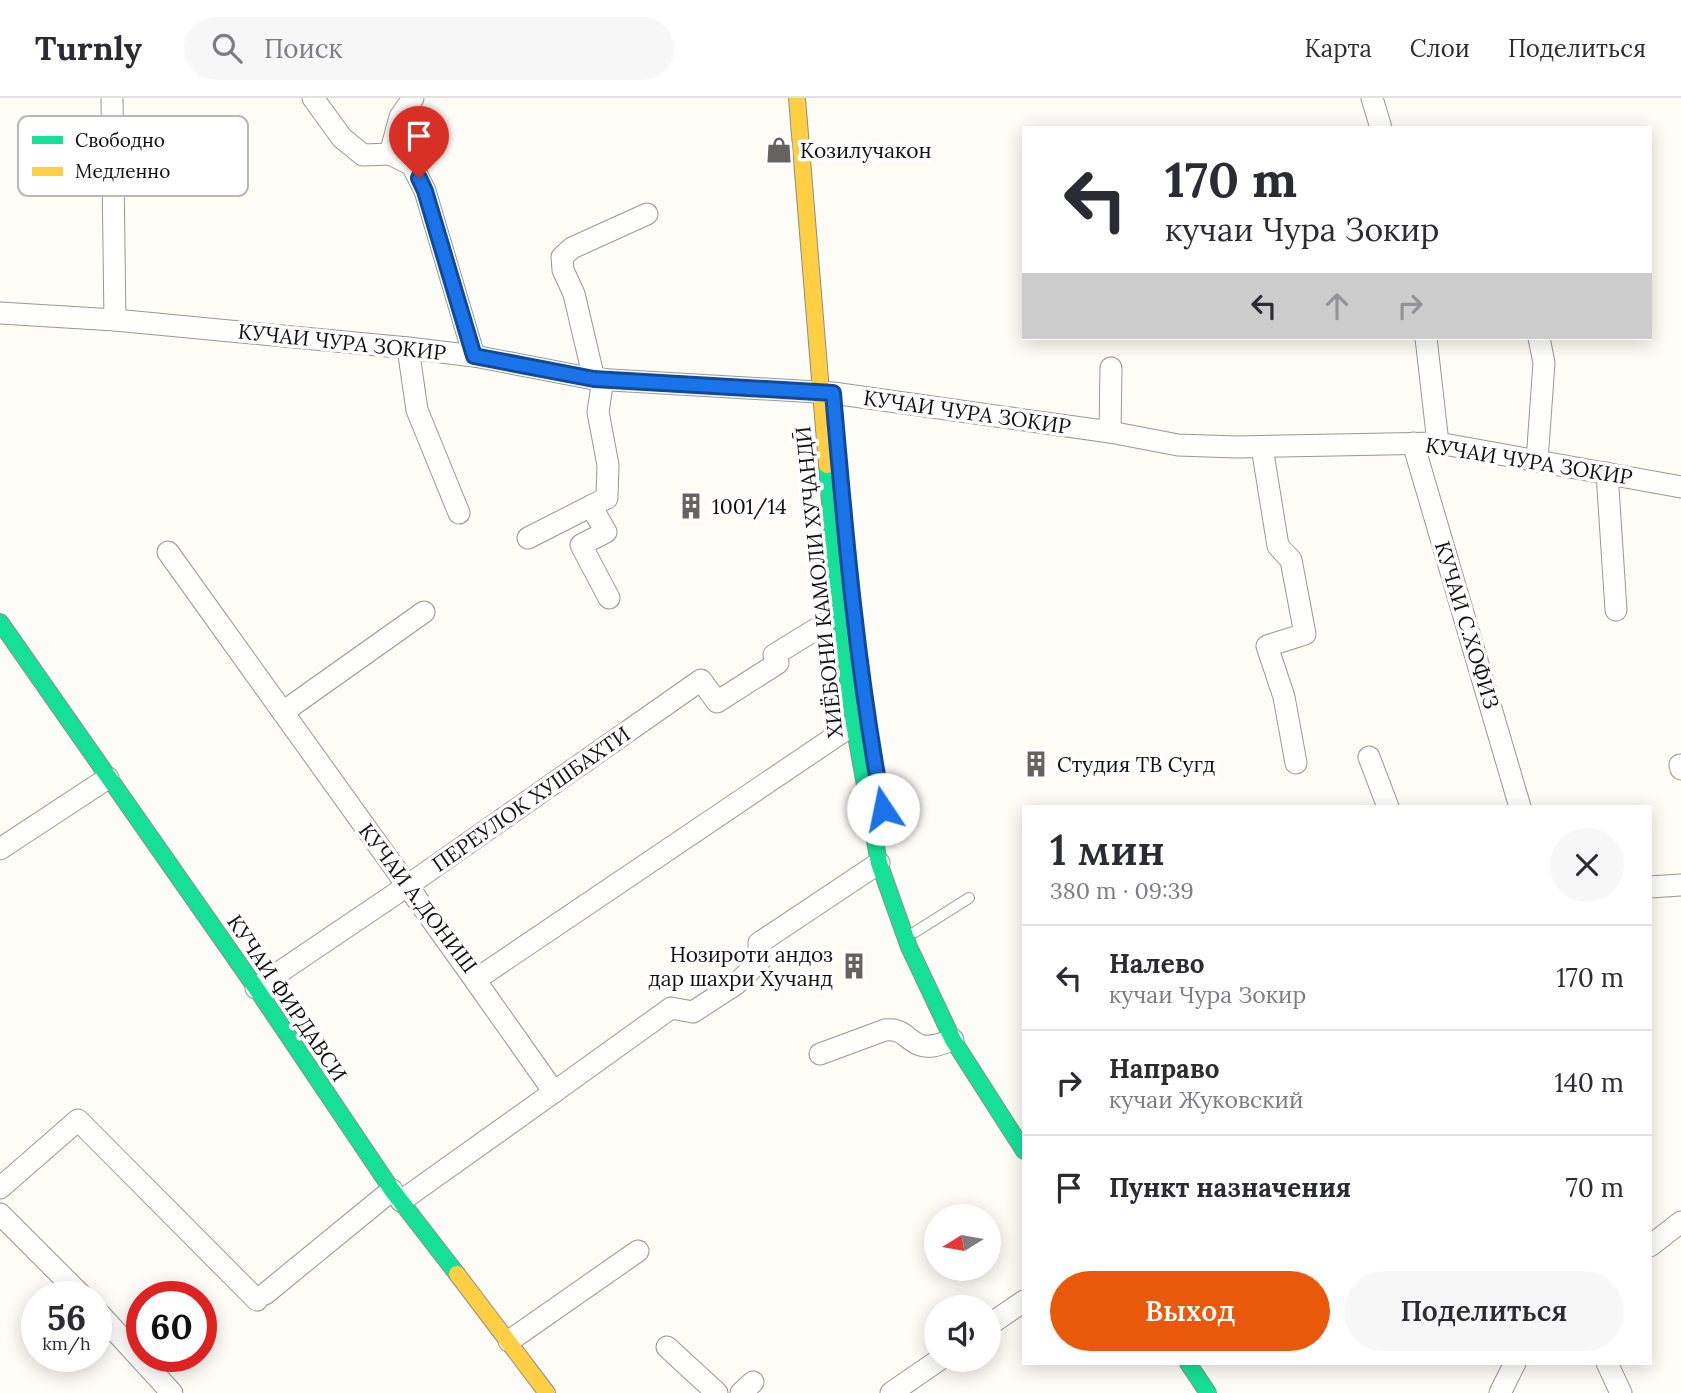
<!DOCTYPE html>
<html lang="ru">
<head>
<meta charset="utf-8">
<style>
	body { margin:0; font-family:Lora,serif; background:#f7f7f7; color:#2b2b33; height:100vh; display:flex; flex-direction:column; font-size:26px; white-space:nowrap }
	* { box-sizing:border-box; margin:0 }
	p { font-size:23px; color:#7c7c81 }
	.icon { flex:none; width:38px; height:38px; fill:none; stroke:currentColor; stroke-width:2; stroke-linecap:round; stroke-linejoin:round }
	.map { position:relative; flex:1; overflow:hidden }
	.details { position:absolute; left:1022px; top:707px; width:630px; height:560px; display:flex; flex-direction:column; background:#fff; border-radius:0px; box-shadow:0 4px 18px #0003 }
	.details>* { flex:none }
	.hud { position:absolute; left:1022px; top:28px; width:630px; height:214px; border-radius:0px; box-shadow:0 4px 18px #0003; background:#fff; color:#2b2b33; overflow:hidden }
	.needle { width:46px; rotate:259deg }
	.fabs { position:absolute; left:924px; top:1106px; display:grid; gap:14px }
	.fabs a { display:grid; place-items:center; width:77px; height:77px; border-radius:50%; background:#fff; box-shadow:0 4px 18px #0003; font-size:35px }
	.speed { position:absolute; left:21px; top:1183px; display:flex; gap:14px; font-size:35px; font-weight:700; text-align:center }
	.speed>* { display:grid; place-content:center; width:91px; height:91px; border-radius:50%; background:#fff; box-shadow:0 4px 18px #0003; line-height:1 }
	.speed small { font-size:18px; font-weight:400 }
	.speed .limit { border:10px solid #d22; background:#fff; color:#111 }
	.pin { position:absolute; display:grid; place-items:center; width:60px; height:60px; color:#fff; margin:-72px -30px; border-radius:50% 50% 50% 0; rotate:-45deg; box-shadow:0 0 7px #0007 }
	.pin .icon { rotate:45deg }
	.me { position:absolute; width:77px; margin:-38px; rotate:349deg; stroke-linejoin:round; filter:drop-shadow(0 0 5px #0008) }
	.turn { display:flex; align-items:center; gap:24px; height:147px; padding:0 28px; font-size:32px }
	.turn .icon { width:91px; height:91px; stroke-width:2.5 }
	.turn b { display:block; font-size:49px; line-height:60px }
	.lanes { display:flex; align-items:center; height:66px; padding:0 28px; background:#0003; justify-content:center; gap:35px; direction:ltr }
	.lanes .off { opacity:.35 }
	.round { display:grid; place-items:center; flex:none; width:74px; height:74px; border-radius:37px; background:#f7f7f7 }
	.headline { display:flex; align-items:center; justify-content:space-between; height:119px; padding:0 28px }
	h1 { font-size:42px; font-weight:600; line-height:52px }
	.button { display:flex; gap:14px; margin-top:auto; padding:14px 28px }
	.button a { flex:1; height:80px; border-radius:42px; background:#ea580c; color:#fff; font-size:28px; font-weight:600; line-height:80px; text-align:center }
	.button a+a { background:#f7f7f7; color:#2b2b33 }
	ul { padding:0; list-style:none }
	li { display:flex; align-items:center; gap:21px; height:105px; padding:0 28px; border-top:2px solid #e1e1e2 }
	li div { flex:1 }
	li b { display:block; font-size:26px }
	li em { font-style:normal }
	header { display:flex; align-items:center; gap:42px; box-sizing:border-box; height:98px; padding:0 35px; background:#fff; border-bottom:2px solid #e1e1e2 }
	header strong { font-size:33px }
	nav { display:flex; gap:38px; margin-inline-start:auto; font-size:24px }
	.search { width:490px; height:63px; background:#f7f7f7; display:flex; align-items:center; gap:18px; box-sizing:border-box; padding:0 24px; border-radius:38px; color:#7c7c81; font-size:26px }
	.map>svg:first-child { display:block }
	.lines { fill:none; stroke-linecap:round; stroke-linejoin:round }
	.lane-casing { stroke:#979795; stroke-width:12 }
	.street-casing { stroke:#979795; stroke-width:23 }
	.fast-casing { stroke:#8e8d8b; stroke-width:18 }
	.slow-casing { stroke:#8e8d8b; stroke-width:18 }
	.lane { stroke:#fffffe; stroke-width:10 }
	.street { stroke:#fffffe; stroke-width:21 }
	.fast { stroke:#16e098; stroke-width:16 }
	.slow { stroke:#ffcf43; stroke-width:16 }
	.route-casing { stroke:#114b97; stroke-width:18 }
	.route { stroke:#1a73e8; stroke-width:12 }
	.labels { text-anchor:middle; dominant-baseline:central; stroke-width:7; stroke-linejoin:round; paint-order:stroke }
	.poi-label { font-size:21px; fill:#111; stroke:#fff; text-anchor:start }
	.street-label { font-size:21px; fill:#111; stroke:#fff }
	.key { fill:#fff; stroke:#b8b8b8; stroke-width:2 }
	.key-label { font-size:19px; fill:#111 }
</style>
</head>
<body>
<header>
<strong>Turnly</strong>
<div class="search"><svg class="icon" aria-label="search" viewBox="0 0 24 24"><circle cx="10" cy="10" r="6"/><path d="M15 15l6 6"/></svg>Поиск</div>
<nav><a>Карта</a><a>Слои</a><a>Поделиться</a></nav>
</header>
<div class="map">
<svg width="1681" height="1295" viewBox="0 0 1681 1295">
	<rect width="100%" height="100%" fill="#fdfcf7"/>
	<g class="lines">
		<g class="lane-casing">
			<polyline id="lane" points="915,834 969,800"/>
		</g>
		<g class="street-casing">
			<g id="street">
				<polyline points="313,0 342,40 363,57 390,56 412,67 425,93 474,258"/>
				<polyline points="1372,0 1381,30"/>
				<polyline points="112,2 115,222"/>
				<polyline points="390,56 400,19 413,0"/>
				<polyline points="0,215 115,222 408,250 474,258 594,281 833,295 1110,334 1178,347 1237,349 1438,345 1681,389"/>
				<polyline points="1426,240 1438,345"/>
				<polyline points="408,250 417,312 459,415"/>
				<polyline points="594,281 574,196 563,172 562,159 572,150 647,116"/>
				<polyline points="603,281 598,314 608,367 607,400 591,408 606,434 581,447 609,500"/>
				<polyline points="1110,334 1111,270"/>
				<polyline points="1413,345 1520,709"/>
				<polyline points="1262,349 1278,448 1291,462 1305,536 1267,548 1284,599 1296,665"/>
				<polyline points="1537,363 1544,265 1539,240"/>
				<polyline points="1607,375 1616,512"/>
				<polyline points="528,440 591,408"/>
				<polyline points="168,454 475,882 854,626"/>
				<polyline points="283,614 424,514"/>
				<polyline points="1369,659 1388,709"/>
				<polyline points="1680,667 1681,671"/>
				<polyline points="0,751 108,680"/>
				<polyline points="1650,789 1681,787"/>
				<polyline points="256,890 407,788 701,582 717,604 778,565 774,557 839,517"/>
				<path d="M 820,956 L 885,932 C 904,930 905,941 920,947 C 931,951 943,945 953,942"/>
				<polyline points="554,994 671,910 693,914 736,886 759,864 759,845 879,765"/>
				<polyline points="0,1090 78,1022 257,1202"/>
				<polyline points="401,1103 554,994 475,882"/>
				<polyline points="0,1116 83,1199"/>
				<polyline points="1650,1148 1681,1124"/>
				<polyline points="265,1196 392,1092"/>
				<polyline points="96,1212 172,1295"/>
				<polyline points="989,1227 1024,1203"/>
				<polyline points="509,1243 638,1153"/>
				<polyline points="667,1249 717,1295"/>
				<polyline points="1607,1265 1621,1295"/>
				<polyline points="741,1295 753,1284"/>
				<polyline points="891,1295 939,1262"/>
				<polyline points="1500,1295 1515,1265"/>
			</g>
		</g>
		<g class="fast-casing">
			<g id="fast">
				<polyline points="827,367 839,517 854,626 879,765 909,849 953,942 1024,1053"/>
				<polyline points="0,524 256,890 392,1092 457,1176"/>
				<polyline points="1188,1265 1208,1295"/>
			</g>
		</g>
		<g class="slow-casing">
			<g id="slow">
				<polyline points="797,0 827,367"/>
				<polyline points="457,1176 547,1295"/>
			</g>
		</g>
		<use href="#lane" class="lane"/>
		<use href="#street" class="street"/>
		<use href="#fast" class="fast"/>
		<use href="#slow" class="slow"/>
	</g>
	<g class="lines">
		<g class="route-casing">
			<path id="route" d="M 419,80 L 425,93 L 474,258 L 594,281 L 833,295 C 845,435 857,573 883,711"/>
		</g>
		<use href="#route" class="route"/>
	</g>
	<defs>
		<g id="shop-bare" transform="scale(2.1)"><path d="M-5-2.5h2.3a2.7 3.5 0 0 1 5.4 0H5L5.5 6h-11ZM-1.5-2.5h3a1.5 2.3 0 0 0-3 0Z" fill="#646362" stroke="#fff" stroke-width="2.5" paint-order="stroke"/></g>
		<g id="building-bare" transform="scale(2.1)"><path d="M-4-6H4V6H1V3H-1V6H-4ZM-2.5-4.3h1.7v1.8h-1.7ZM.8-4.3h1.7v1.8H.8ZM-2.5-1h1.7V.8h-1.7ZM.8-1h1.7V.8H.8Z" fill="#646362" stroke="#fff" stroke-width="2.5" paint-order="stroke"/></g>
	</defs>
	<g fill-rule="evenodd">
		<use href="#shop-bare" x="779" y="52"/>
		<use href="#building-bare" x="691" y="408"/>
		<use href="#building-bare" x="1036" y="666"/>
		<use href="#building-bare" x="854" y="868"/>
	</g>
	<g class="labels">
		<g class="poi-label">
			<text x="800" y="52">Козилучакон</text>
			<text x="712" y="408">1001/14</text>
			<text x="1057" y="666">Студия ТВ Сугд</text>
			<text x="833" y="856" text-anchor="end">Нозироти андоз<tspan x="833" dy="24">дар шахри Хучанд</tspan></text>
		</g>
		<g class="street-label">
			<text transform="translate(342 244) rotate(6)">КУЧАИ ЧУРА ЗОКИР</text>
			<text transform="translate(967 314) rotate(8)">КУЧАИ ЧУРА ЗОКИР</text>
			<text transform="translate(1529 363) rotate(9)">КУЧАИ ЧУРА ЗОКИР</text>
			<text transform="translate(819 484) rotate(-96)">ХИЁБОНИ КАМОЛИ ХУҶАНДӢ</text>
			<text transform="translate(1467 527) rotate(73)">КУЧАИ С.ХОФИЗ</text>
			<text transform="translate(531 701) rotate(-35)">ПЕРЕУЛОК ХУШБАХТИ</text>
			<text transform="translate(418 800) rotate(53)">КУЧАИ А.ДОНИШ</text>
			<text transform="translate(287 900) rotate(56)">КУЧАИ ФИРДАВСИ</text>
		</g>
	</g>
	<rect x="18" y="18" width="230" height="80" rx="10" class="key"/>
	<rect x="32" y="38" width="31" height="8" fill="#16e098"/>
	<rect x="32" y="69" width="31" height="9" fill="#ffcf43"/>
	<g class="key-label">
		<text x="75" y="49">Свободно</text>
		<text x="75" y="80">Медленно</text>
	</g>
</svg>
<div class="fabs">
<a><svg class="needle" viewBox="-14 -14 28 28"><path d="M0-13l5 13h-10z" fill="#e53935"/><path d="M0 13l5-13h-10z" fill="#7c7c81"/></svg></a>
<a><svg class="icon" aria-label="sound" viewBox="0 0 24 24"><path d="M4 9h4l5-4v14l-5-4H4zM17 9q2 3 0 6"/></svg></a>
</div>
<div class="speed"><div>56<small>km/h</small></div><div class="limit">60</div></div>
<div class="pin" style="left:419px;top:80px;background:#d93025"><svg class="icon" aria-label="arrive" viewBox="0 0 24 24"><path d="M6 21V4h12l-3 4 3 4H6"/></svg></div>
<svg class="me" style="left:883px;top:711px" viewBox="-20 -20 40 40"><circle r="19" fill="#fff"/><path d="M0-13L10 11 0 6-10 11z" fill="#1a73e8"/></svg>
<div class="hud">
<div class="turn"><svg class="icon" aria-label="left" viewBox="0 0 24 24"><path d="M17 20v-9H6M10 6l-5 5 5 5"/></svg><div><b>170 m</b>кучаи Чура Зокир</div></div>
<div class="lanes"><svg class="icon" aria-label="left" viewBox="0 0 24 24"><path d="M17 20v-9H6M10 6l-5 5 5 5"/></svg><svg class="icon off" aria-label="ahead" viewBox="0 0 24 24"><path d="M12 20V5M6 11l6-6 6 6"/></svg><svg class="icon off" aria-label="right" viewBox="0 0 24 24"><path d="M7 20v-9h11M14 6l5 5-5 5"/></svg></div>
</div>
<section class="details">
<div class="headline"><div><h1>1 мин</h1><p>380 m · 09:39</p></div><a class="round"><svg class="icon" aria-label="close" viewBox="0 0 24 24"><path d="M6 6l12 12M18 6L6 18"/></svg></a></div>
<ul>
<li><svg class="icon" aria-label="left" viewBox="0 0 24 24"><path d="M17 20v-9H6M10 6l-5 5 5 5"/></svg><div><b>Налево</b><p>кучаи Чура Зокир</p></div><em>170 m</em></li>
<li><svg class="icon" aria-label="right" viewBox="0 0 24 24"><path d="M7 20v-9h11M14 6l5 5-5 5"/></svg><div><b>Направо</b><p>кучаи Жуковский</p></div><em>140 m</em></li>
<li><svg class="icon" aria-label="arrive" viewBox="0 0 24 24"><path d="M6 21V4h12l-3 4 3 4H6"/></svg><div><b>Пункт назначения</b></div><em>70 m</em></li>
</ul>
<div class="button"><a>Выход</a><a>Поделиться</a></div>
</section>
</div>
</body>
</html>
